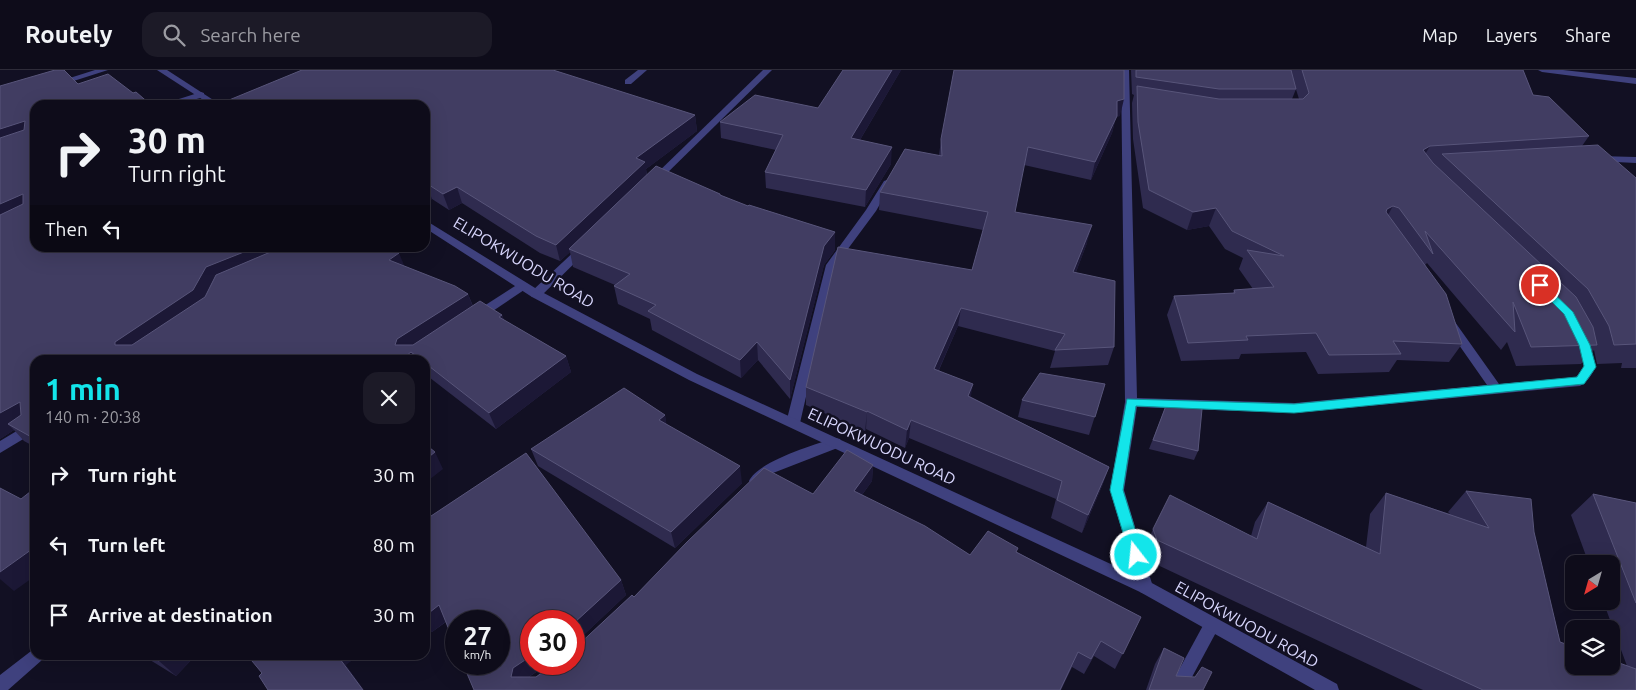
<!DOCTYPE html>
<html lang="en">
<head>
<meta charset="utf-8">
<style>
	body { margin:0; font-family:Ubuntu,sans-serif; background:#1c1a27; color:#f1f3f6; height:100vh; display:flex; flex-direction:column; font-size:19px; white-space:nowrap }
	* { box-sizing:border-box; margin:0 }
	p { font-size:16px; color:#9b9ba2 }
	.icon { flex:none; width:28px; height:28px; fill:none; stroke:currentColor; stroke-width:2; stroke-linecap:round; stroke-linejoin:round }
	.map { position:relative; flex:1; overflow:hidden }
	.details { position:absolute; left:30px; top:285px; width:400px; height:305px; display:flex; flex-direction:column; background:#0e0c1a; border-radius:15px; box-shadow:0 5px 20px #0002,0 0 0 1px #2e2c39 }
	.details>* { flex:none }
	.guide { position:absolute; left:30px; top:30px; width:400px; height:152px; border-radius:15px; box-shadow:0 5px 20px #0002,0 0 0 1px #2e2c39; background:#0e0c1a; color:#f1f3f6; overflow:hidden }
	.needle { width:32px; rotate:217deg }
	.controls { position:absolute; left:1565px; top:485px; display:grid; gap:10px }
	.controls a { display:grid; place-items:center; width:55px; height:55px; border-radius:10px; background:#0e0c1a; box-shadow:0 5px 20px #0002,0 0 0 1px #2e2c39; font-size:25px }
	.speed { position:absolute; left:445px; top:540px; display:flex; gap:10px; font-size:25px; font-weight:700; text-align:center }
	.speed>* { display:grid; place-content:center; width:65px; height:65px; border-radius:50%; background:#0e0c1a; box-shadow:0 5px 20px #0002,0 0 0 1px #2e2c39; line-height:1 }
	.speed small { font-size:12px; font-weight:400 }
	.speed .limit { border:8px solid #d22; background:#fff; color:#111 }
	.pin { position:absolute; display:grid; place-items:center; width:42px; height:42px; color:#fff; margin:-21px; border:2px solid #fff; border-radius:50%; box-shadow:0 1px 5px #0007 }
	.me { position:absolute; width:55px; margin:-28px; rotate:344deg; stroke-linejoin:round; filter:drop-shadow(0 0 4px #0008) }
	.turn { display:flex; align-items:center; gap:18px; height:105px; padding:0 15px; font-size:22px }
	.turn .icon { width:65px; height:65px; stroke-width:2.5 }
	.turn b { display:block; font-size:35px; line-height:42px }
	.then { display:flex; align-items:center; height:48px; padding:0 15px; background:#0003; gap:10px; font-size:19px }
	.round { display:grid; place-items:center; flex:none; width:52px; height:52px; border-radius:15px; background:#1c1a27 }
	.summary { display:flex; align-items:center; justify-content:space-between; height:85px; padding:0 15px }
	h1 { font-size:30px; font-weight:700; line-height:38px; color:#13e5ea }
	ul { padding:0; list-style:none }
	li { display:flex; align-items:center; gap:15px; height:70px; padding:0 15px }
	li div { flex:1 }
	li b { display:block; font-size:19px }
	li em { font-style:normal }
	header { display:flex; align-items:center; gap:30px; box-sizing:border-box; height:70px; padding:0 25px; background:#0e0c1a; border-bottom:1px solid #2e2c39 }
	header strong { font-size:24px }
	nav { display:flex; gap:28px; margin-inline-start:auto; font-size:18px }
	.search { width:350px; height:45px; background:#1c1a27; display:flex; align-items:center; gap:12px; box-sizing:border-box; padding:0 18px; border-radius:15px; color:#9b9ba2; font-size:19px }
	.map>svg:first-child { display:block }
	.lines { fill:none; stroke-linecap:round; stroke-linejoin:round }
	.minor { fill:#3f417e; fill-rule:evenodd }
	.tertiary { fill:#3f417e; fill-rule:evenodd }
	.wall { fill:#2f2b4f; fill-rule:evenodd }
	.shaded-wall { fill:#1c1836 }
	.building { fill:#413d62; stroke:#58557a }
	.route { fill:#13e5ea; stroke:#0c9598 }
	.labels { text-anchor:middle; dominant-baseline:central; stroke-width:5; stroke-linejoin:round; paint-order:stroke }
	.street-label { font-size:16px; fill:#d7d5fc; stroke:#121023 }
</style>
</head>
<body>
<header>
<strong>Routely</strong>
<div class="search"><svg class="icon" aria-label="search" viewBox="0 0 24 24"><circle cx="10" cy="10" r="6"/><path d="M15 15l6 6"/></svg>Search here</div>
<nav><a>Map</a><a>Layers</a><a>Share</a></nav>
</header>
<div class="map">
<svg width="1636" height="620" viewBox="0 0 1636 620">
	<rect width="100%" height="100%" fill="#121023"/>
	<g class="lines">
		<g class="minor">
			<polygon points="95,0 108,0 58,16 54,13"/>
			<polygon points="638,0 647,0 631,14 625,14 625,10"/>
			<polygon points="763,0 772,0 656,114 650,114 650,110"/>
			<path d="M 1121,0 L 1129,0 L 1137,328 L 1295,333 L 1487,315 L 1445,255 L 1451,251 L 1455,252 L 1499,314 L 1576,307 L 1584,297 L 1577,271 L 1583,267 L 1589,271 L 1596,297 C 1592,304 1587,313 1580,316 L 1295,343 L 1137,337 L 1124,420 L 1153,517 L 1150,522 L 1145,524 L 1140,522 L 1110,420 L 1125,332 Z"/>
			<polygon points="1538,0 1563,0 1636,8 1636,14 1542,2"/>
			<polygon points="201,22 204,23 204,27 174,35 160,35"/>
			<polygon points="1598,86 1636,87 1636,93 1595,91 1593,89"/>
			<polygon points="887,110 892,113 876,141 836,195 800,353 798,356 788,356 786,353 826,195 866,140 884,111"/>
			<polygon points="583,176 587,177 588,179 587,181 540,227 532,227 530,224 532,221 579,177"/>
			<polygon points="523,211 529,215 527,218 481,249 473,249 471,246 473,243"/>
			<polygon points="35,350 35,362 0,383 0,371"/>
			<path d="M 835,368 L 840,369 L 842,373 L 840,377 L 773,403 L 761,415 L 756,417 L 751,415 L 749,411 C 759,391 813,375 835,368 Z"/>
			<polygon points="1212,548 1218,550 1220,555 1185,620 1168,620 1206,550"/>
			<polygon points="35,578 35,585 44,585 42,590 8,620 0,620 0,605"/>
		</g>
		<g class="tertiary">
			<polygon points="157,0 167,0 221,35 211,35"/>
			<polygon points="425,150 540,221 697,304 1150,512 1337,614 1339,620 1315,620 1140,522 689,310 532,227 425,158"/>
		</g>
	</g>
	<g class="wall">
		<polygon points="901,0 860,70 891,94 865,137 766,118 765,102 776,80 721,68 720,52 818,38"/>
		<path d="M 1131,0 L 1523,0 L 1533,25 L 1589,66 L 1582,76 L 1636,108 L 1636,298 L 1621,298 L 1622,293 L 1597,294 L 1594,280 L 1581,294 L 1516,296 L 1507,272 L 1501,280 L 1427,193 L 1425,195 L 1462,274 L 1449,292 L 1397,290 L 1389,302 L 1318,304 L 1306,282 L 1241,284 L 1239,289 L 1181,291 L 1167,245 L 1174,226 L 1233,223 L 1234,220 L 1253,219 L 1239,199 L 1243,188 L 1225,179 L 1209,156 L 1187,160 L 1143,138 L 1133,69 L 1132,33 L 1134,25 L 1132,24 ZM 1294,13 L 1299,29 L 1292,29 L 1296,19 Z"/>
		<polygon points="78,14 133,23 35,178 404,196 468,224 473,236 502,245 504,250 566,286 571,302 496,359 425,304 425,290 35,290 35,377 24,371 14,360 0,369 0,16"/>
		<polygon points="425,35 695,45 697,61 646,99 647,105 720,124 720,126 748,136 835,162 835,180 824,195 790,329 758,290 741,308 652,260 650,249 618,234 614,216 615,215 573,197 570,182 560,191 540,183 462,133 449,140 432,129 425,133"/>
		<polygon points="1120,46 1116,47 1112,63 1091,110 1024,95 1015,142 1087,173 1076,202 1114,277 1108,295 1050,298 1055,281 958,256 939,300 971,327 1109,397 1102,416 1082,463 1051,448 1056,429 909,368 905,378 866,359 865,361 806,335 806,317 972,200 983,160 879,140 880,122 939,86 941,69"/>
		<polygon points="1105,314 1089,365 1018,347 1022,330"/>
		<polygon points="1167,333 1198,381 1194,390 1149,379"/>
		<polygon points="665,345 666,354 742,413 675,478 538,396 531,379"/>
		<polygon points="873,395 872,411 862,425 970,485 1017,482 1141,547 1115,599 1094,586 1084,604 1072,597 1061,620 474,620 446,552 432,562 425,555 425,450 621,510 626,525 574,574 574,551 531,551 531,594 548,594 529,607 536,607 575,578 634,527 813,424"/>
		<polygon points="1466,421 1534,462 1560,572 1627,596 1603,531 1611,531 1611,494 1589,494 1571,445 1593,424 1636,433 1636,620 1423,620 1147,490 1144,480 1153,459 1251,466 1255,452 1268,432 1366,477 1370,444 1386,423 1450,444 1448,442"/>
		<polygon points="1164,578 1176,606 1203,620 1146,620 1155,594"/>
		<polygon points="142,585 196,585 176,606"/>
	</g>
	<g class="shaded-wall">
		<polygon points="892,0 901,0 851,85 851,68"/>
		<polygon points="1124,29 1120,46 1116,47 1112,63 1091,110 1095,92 1117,31"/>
		<polygon points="695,45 697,61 646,99 647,108 569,179 570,182 560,191 556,175 636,88"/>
		<polygon points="25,51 35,65 0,79 0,59"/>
		<polygon points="1430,76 1420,93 1423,80"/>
		<polygon points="892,77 891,94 865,137 866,120"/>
		<polygon points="425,113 426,113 432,129 425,133"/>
		<polygon points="457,117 462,133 449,140 443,124"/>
		<polygon points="23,124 35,140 0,156 0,134"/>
		<polygon points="1393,136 1383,154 1387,139"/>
		<polygon points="1216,138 1209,156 1187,160 1193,142"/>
		<polygon points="1092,155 1087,173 1069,220 1073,202"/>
		<polygon points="835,162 835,180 824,195 790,329 790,310 824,176"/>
		<polygon points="254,178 303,178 204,237 128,288 115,275 115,272 206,197"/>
		<polygon points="399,183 406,200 389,190"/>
		<polygon points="468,224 474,240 411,282 415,290 401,290 395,275 397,269"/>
		<polygon points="961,238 958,256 931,317 934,299"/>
		<polygon points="502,245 508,261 499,247"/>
		<polygon points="757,272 758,290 741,308 740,290"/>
		<polygon points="566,286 571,302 496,359 489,343"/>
		<polygon points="973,314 970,332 968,326"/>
		<polygon points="20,332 35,348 8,354 14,360 0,369 0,343"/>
		<polygon points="867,341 866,359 865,361 867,342"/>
		<polygon points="665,345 668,363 659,350"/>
		<polygon points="911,350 909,368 905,378 907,360"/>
		<polygon points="435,382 443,399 425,413 425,390"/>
		<polygon points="873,395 872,411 853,437 854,421"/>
		<polygon points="740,396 742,413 675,478 671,462"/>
		<polygon points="1109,397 1102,416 1082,463 1088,445"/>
		<polygon points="35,477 35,506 14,521 0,509 0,502"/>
		<polygon points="621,510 626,525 574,574 574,553"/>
		<polygon points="439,535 448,550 432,562 425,551 425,546"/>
		<polygon points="165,585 196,585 176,606 159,591"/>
		<polygon points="337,585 359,585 346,595 364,620 363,620"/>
		<polygon points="531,586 531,594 548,594 521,612 511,607 513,598"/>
	</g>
	<g class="building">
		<polygon points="55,0 64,0 78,14 108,4 133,23 136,22 151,35 35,35 35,178 254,178 206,197 193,220 115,272 115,275 132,275 205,227 216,205 280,178 388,178 399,183 389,190 455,216 468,224 397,269 395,275 413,275 480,231 502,245 499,247 566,286 489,343 425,293 425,290 421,290 411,282 401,290 35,290 35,369 8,354 21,345 20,332 0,343 0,145 23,134 23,124 0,134 0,68 24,60 25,51 0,59 0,16"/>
		<polygon points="302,0 553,0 695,45 636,88 645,92 556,175 536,166 457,117 443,124 426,113 425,113 425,35 217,35"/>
		<polygon points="843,0 892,0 851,68 892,77 866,120 765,102 783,65 720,52 755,25 818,38"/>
		<polygon points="954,0 1124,0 1124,29 1117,31 1117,46 1095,92 1028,77 1015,142 1092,155 1073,202 1115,211 1114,277 1055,280 1065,264 961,238 934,299 973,314 968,326 1109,397 1088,445 1057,430 1062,411 911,350 907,360 867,341 867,342 806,317 838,177 972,200 988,142 880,122 905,79 942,86 941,69"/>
		<polygon points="1136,0 1291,0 1296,19 1219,19 1136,7"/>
		<polygon points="1302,0 1523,0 1533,25 1549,27 1589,66 1430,76 1423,80 1433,93 1576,227 1593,257 1597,275 1531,277 1513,232 1515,262 1425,161 1433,184 1399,138 1393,136 1387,139 1386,142 1446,224 1462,274 1393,271 1401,284 1329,285 1316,263 1246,266 1248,270 1188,273 1174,226 1235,223 1234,220 1274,217 1247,180 1284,186 1232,161 1216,138 1193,142 1149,120 1138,52 1137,16 1219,29 1303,29 1309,23"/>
		<polygon points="1598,75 1636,108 1636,274 1614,275 1609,256 1588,219 1442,84"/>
		<polygon points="656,96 720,124 720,125 748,136 749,135 835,162 824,176 790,310 757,272 740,290 648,241 656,235 614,216 630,204 569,179"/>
		<polygon points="1040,303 1105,314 1095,347 1022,330"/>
		<polygon points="624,318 665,345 659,350 740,396 671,462 531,379"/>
		<polygon points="1167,333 1202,339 1198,381 1153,370"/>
		<polygon points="425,374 435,382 425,390"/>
		<polygon points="847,380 873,395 854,421 925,456 970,485 988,461 1018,478 1016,482 1141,547 1123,584 1101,571 1091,589 1078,582 1060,620 474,620 463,594 499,594 499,551 456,551 456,577 439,535 425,546 425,450 526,383 621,510 574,553 574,551 531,551 531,586 513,598 511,607 536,607 554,594 574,594 574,578 575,578 632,525 634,527 687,472 764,398 813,424"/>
		<polygon points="0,418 21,429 35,418 35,477 0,502"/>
		<polygon points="1466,421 1531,429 1534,462 1560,572 1574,577 1574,596 1611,596 1611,590 1636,599 1636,620 1483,620 1157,470 1153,459 1170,425 1257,469 1268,432 1380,484 1386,423 1489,458"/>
		<polygon points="1593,424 1636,433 1636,533"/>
		<polygon points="1164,578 1184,588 1176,606 1195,607 1202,597 1212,602 1203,620 1149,620"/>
		<polygon points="149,585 165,585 159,591"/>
		<polygon points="247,585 337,585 363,620 268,620 259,606 262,603"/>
	</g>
	<polygon class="route" points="1540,212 1543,213 1573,242 1590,275 1596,297 1584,314 1294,343 1136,336 1123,420 1143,485 1141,489 1136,491 1131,489 1110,420 1127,329 1294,334 1577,307 1584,296 1579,275 1564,244 1535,215"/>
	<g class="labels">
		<g class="street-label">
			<text transform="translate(524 192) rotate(31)">ELIPOKWUODU ROAD</text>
			<text transform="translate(882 376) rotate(25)">ELIPOKWUODU ROAD</text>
			<text transform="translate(1247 554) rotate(29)">ELIPOKWUODU ROAD</text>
		</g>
	</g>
</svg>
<div class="controls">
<a><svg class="needle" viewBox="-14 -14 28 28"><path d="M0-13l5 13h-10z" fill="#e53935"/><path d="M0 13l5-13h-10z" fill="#9b9ba2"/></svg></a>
<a><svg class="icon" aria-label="layers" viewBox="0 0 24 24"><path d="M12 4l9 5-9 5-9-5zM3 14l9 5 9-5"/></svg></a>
</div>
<div class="speed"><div>27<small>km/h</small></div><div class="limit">30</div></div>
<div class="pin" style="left:1540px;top:215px;background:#d93025"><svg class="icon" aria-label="arrive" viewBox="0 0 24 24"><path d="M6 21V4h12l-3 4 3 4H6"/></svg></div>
<svg class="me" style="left:1136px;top:485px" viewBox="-20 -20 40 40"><circle r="17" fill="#13e5ea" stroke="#fff" stroke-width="3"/><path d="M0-11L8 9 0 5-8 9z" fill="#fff"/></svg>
<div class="guide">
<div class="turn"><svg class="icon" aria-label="right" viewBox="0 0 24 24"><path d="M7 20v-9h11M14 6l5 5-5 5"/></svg><div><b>30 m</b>Turn right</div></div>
<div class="then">Then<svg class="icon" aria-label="left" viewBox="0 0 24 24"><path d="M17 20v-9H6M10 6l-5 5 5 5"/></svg></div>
</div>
<section class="details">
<div class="summary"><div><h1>1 min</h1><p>140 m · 20:38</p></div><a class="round"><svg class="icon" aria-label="close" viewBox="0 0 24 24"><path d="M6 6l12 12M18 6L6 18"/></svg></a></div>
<ul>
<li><svg class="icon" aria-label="right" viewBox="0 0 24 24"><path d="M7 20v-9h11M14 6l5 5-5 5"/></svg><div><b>Turn right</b></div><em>30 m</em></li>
<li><svg class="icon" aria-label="left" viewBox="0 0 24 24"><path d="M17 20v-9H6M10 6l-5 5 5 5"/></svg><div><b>Turn left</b></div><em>80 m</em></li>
<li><svg class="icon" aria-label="arrive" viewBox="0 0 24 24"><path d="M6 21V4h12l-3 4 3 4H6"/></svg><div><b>Arrive at destination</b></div><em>30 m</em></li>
</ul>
</section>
</div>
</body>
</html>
